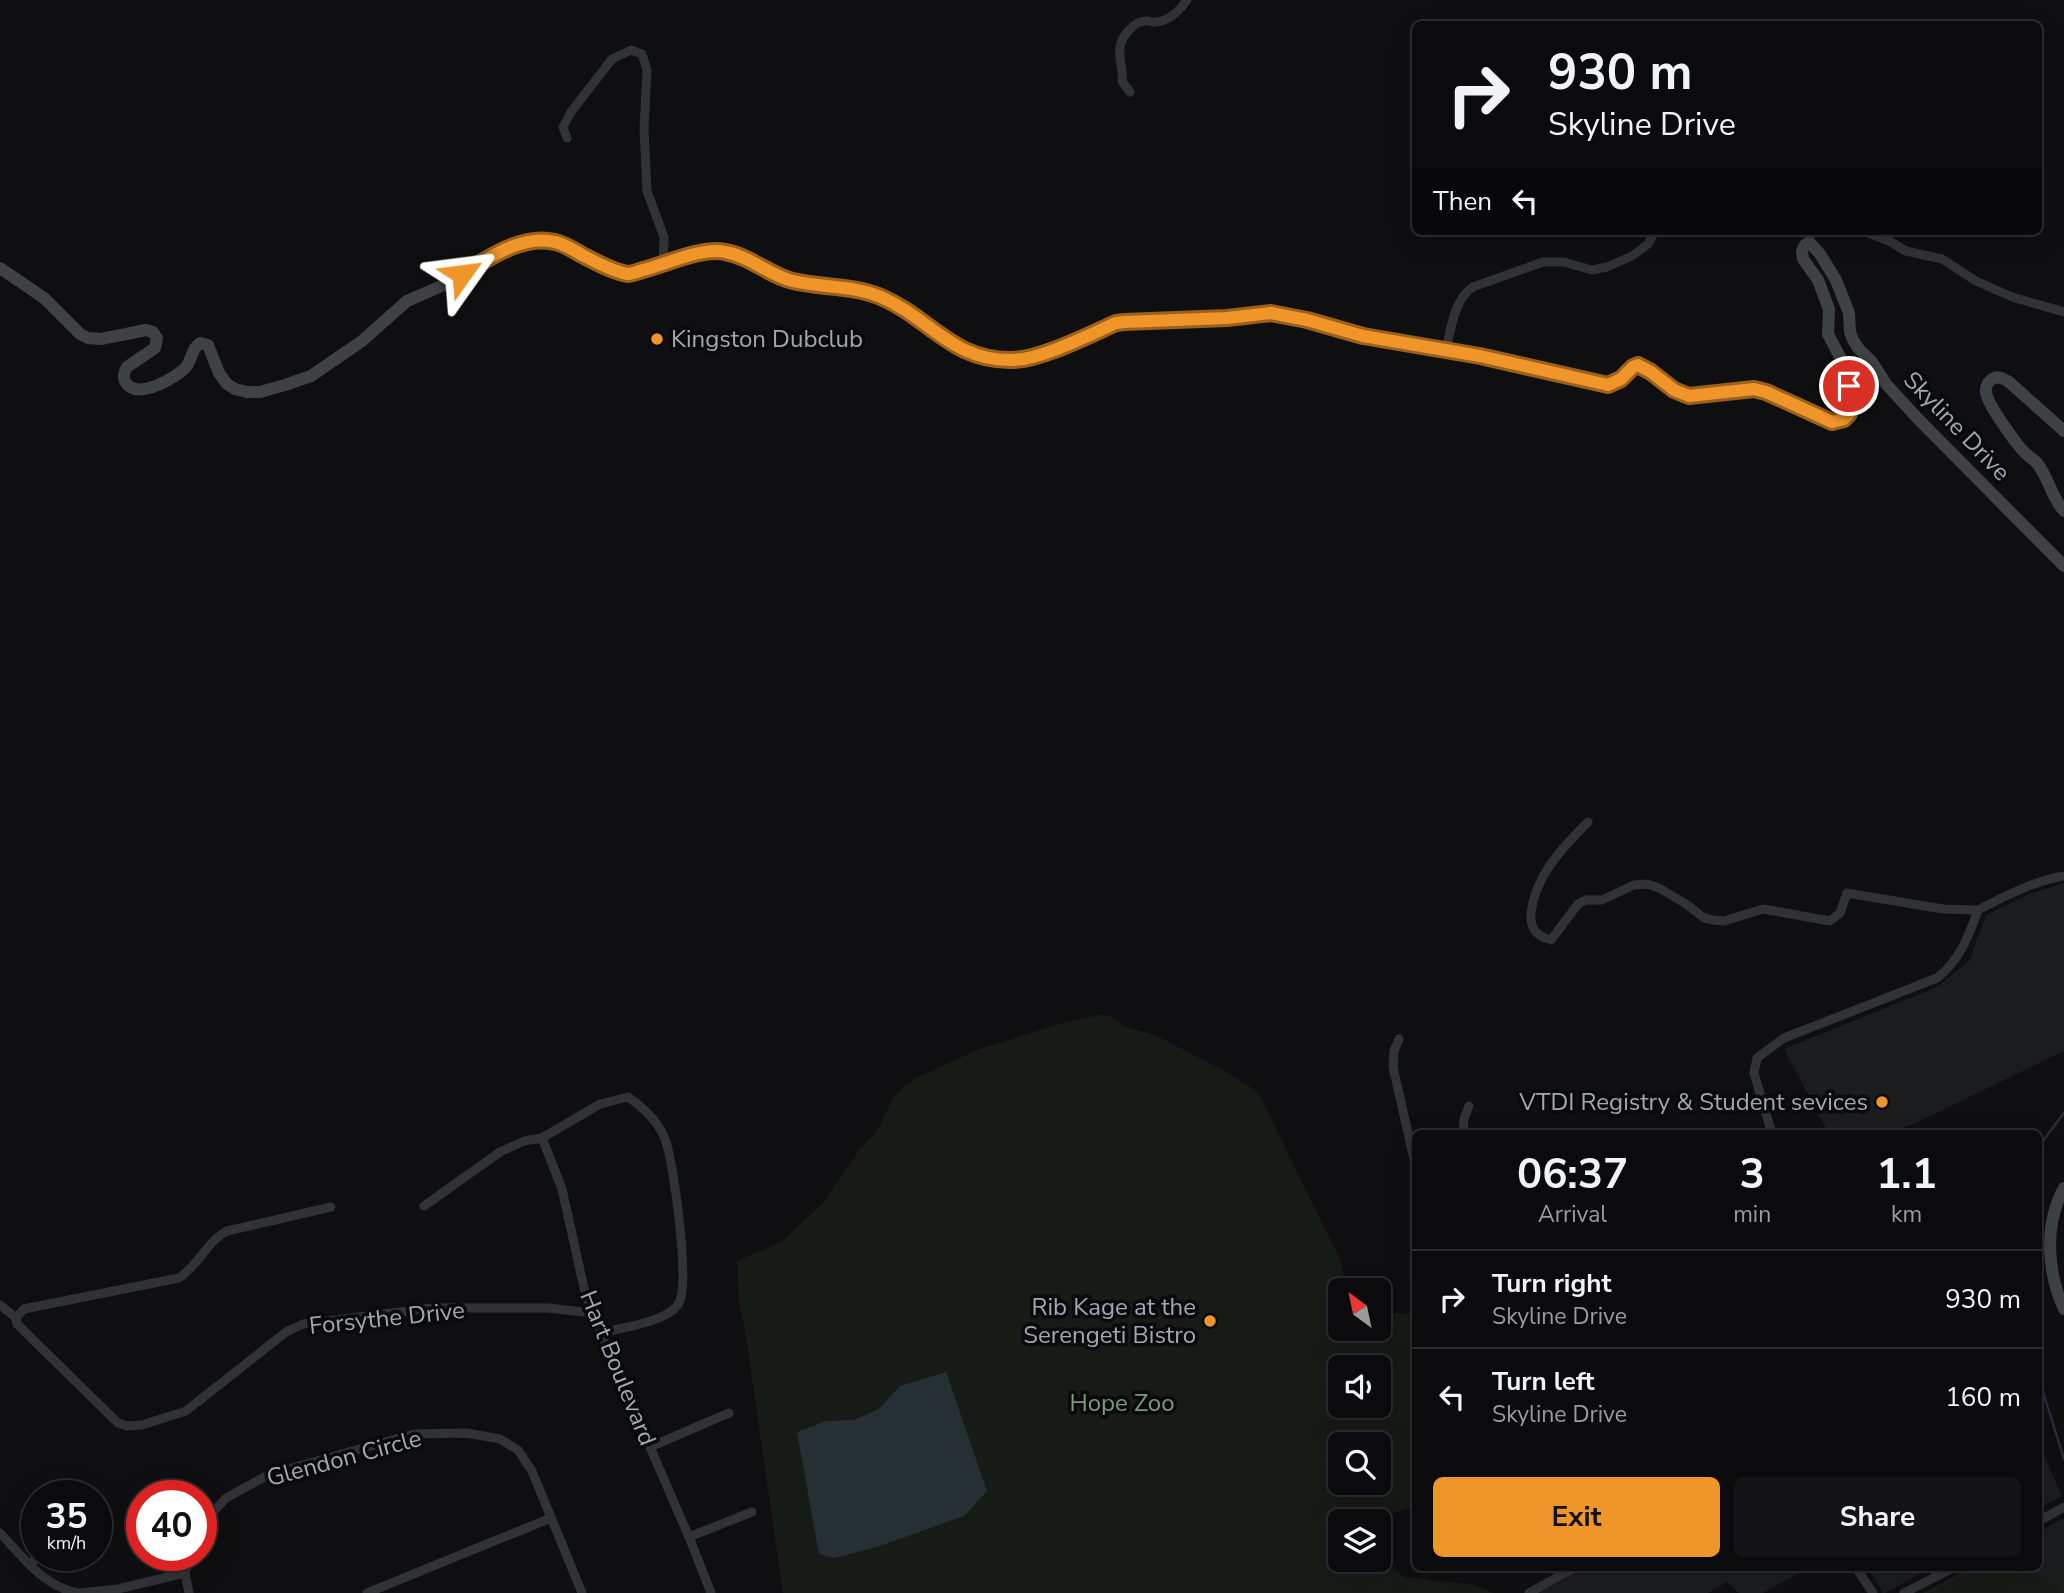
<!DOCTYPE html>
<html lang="en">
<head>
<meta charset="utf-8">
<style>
	body { margin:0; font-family:"Nunito Sans",sans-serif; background:#141416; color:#f1f3f6; height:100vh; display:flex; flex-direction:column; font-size:26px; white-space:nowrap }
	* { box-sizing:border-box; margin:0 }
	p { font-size:23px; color:#9a9b9d }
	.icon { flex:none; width:38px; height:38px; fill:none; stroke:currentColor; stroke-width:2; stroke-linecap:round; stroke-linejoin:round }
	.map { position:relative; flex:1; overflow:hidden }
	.sheet { position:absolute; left:1412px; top:1130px; width:630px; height:441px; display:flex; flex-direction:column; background:#0b0b0d; border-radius:10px; box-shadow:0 7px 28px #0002,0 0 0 2px #2b2b2e }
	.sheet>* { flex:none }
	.hud { position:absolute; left:1412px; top:21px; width:630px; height:214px; border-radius:10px; box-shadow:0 7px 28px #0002,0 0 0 2px #2b2b2e; background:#0b0b0d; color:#f1f3f6; overflow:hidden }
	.needle { width:46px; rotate:327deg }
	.controls { position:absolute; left:1328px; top:1278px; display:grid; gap:14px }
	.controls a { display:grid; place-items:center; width:63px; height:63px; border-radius:10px; background:#0b0b0d; box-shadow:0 7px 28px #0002,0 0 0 2px #2b2b2e; font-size:35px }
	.speed { position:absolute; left:21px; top:1480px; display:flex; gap:14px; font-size:35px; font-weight:700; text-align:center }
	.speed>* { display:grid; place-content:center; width:91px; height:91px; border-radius:50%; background:#0b0b0d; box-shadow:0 7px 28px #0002,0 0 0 2px #2b2b2e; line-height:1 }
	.speed small { font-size:18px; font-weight:400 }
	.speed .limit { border:10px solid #d22; background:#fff; color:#111 }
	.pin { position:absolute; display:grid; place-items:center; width:60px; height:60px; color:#fff; margin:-30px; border:4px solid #fff; border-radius:50%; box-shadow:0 2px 7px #0007 }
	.me { position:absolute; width:77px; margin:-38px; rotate:59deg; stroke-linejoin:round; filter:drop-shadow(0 0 5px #0008) }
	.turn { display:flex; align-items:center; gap:24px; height:147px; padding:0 21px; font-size:32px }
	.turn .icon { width:91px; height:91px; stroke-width:2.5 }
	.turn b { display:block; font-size:49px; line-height:60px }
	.then { display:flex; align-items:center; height:66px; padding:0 21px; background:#0003; gap:14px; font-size:26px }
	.eta { display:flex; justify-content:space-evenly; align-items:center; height:119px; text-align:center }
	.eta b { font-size:42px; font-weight:700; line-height:49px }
	.cta { display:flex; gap:14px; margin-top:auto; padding:14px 21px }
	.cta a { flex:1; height:80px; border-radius:10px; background:#ef9529; color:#111; font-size:28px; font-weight:700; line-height:80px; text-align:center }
	.cta a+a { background:#141416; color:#f1f3f6 }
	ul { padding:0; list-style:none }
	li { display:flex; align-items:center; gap:21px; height:98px; padding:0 21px; border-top:2px solid #2b2b2e }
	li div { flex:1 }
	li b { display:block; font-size:26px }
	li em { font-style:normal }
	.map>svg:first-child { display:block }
	.built { fill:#1b1c1e }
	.green { fill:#161b16; fill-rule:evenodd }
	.water { fill:#262f34 }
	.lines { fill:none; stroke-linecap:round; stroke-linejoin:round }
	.stream { stroke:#262f34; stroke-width:2.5 }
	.street { stroke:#303235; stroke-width:9 }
	.secondary { stroke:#3e4145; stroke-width:12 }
	.route-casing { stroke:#9b611b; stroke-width:18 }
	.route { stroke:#ef9529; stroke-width:12 }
	.poi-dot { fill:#ef9529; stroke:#0a0a0c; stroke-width:2.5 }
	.labels { text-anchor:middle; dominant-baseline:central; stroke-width:7; stroke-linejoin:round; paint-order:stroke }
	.poi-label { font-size:24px; fill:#a0a8b1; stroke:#0a0a0c; text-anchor:end }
	.street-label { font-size:24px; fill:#a0a8b1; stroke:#0a0a0c }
	.park-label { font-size:24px; fill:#799d77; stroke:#0a0a0c }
</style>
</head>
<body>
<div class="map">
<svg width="2064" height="1593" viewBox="0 0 2064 1593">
	<rect width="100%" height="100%" fill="#0f0f11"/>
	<g class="built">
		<polygon points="2064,883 2064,1051 1916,1123 1883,1134 1829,1134 1784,1049 1937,987 1969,961 1986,915 2029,894"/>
		<polygon points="2039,1444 2062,1496 2039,1508"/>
		<polygon points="2064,1518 2064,1593 1923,1593 1970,1568 2039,1568 2039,1532"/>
		<polygon points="1584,1568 1808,1568 1763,1593 1739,1593 1727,1582 1708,1593 1539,1593"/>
		<polygon points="1868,1568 1931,1568 1885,1593 1883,1593"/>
	</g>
	<g class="green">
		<path d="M 1103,1014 L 1111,1017 L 1126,1027 L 1155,1035 L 1227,1072 L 1258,1092 L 1341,1261 L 1346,1290 L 1340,1290 L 1340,1328 L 1379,1328 L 1379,1314 L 1416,1313 L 1416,1507 L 1362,1521 L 1340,1521 L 1340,1559 L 1379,1559 L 1379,1557 L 1404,1577 L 1475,1585 L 1493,1593 L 783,1593 L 745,1331 L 739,1302 L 737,1261 L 781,1242 L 822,1204 L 860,1149 L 870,1139 L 880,1125 L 890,1104 L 900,1090 L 916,1078 L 977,1050 L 1059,1024 ZM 1340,1367 L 1379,1367 L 1379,1405 L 1340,1405 ZM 1340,1444 L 1379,1444 L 1379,1482 L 1340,1482 Z"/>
		<polygon points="1979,1568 2026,1568 2062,1589 2064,1593 1929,1593"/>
	</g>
	<polygon class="water" points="946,1372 987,1491 964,1516 877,1547 834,1558 819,1554 797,1432 826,1421 854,1420 879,1409 900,1386"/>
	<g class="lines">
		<g class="stream">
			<polyline points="2039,1146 2064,1113"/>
			<polyline points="2039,1379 2064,1459"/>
		</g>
		<g class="street">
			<path d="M 1130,92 L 1122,81 C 1124,70 1118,60 1120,48 C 1121,37 1133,22 1145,21 C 1149,20 1152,23 1156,22 C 1169,21 1180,10 1187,0"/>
			<polyline points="567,138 563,127 571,112 612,59 631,50 642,54 647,70 644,129 647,191 664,237 663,265"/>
			<polyline points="1864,231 1889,241 1906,251 1942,259 1976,281 2012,297 2064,312"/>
			<polyline points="1805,245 1814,231"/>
			<path d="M 1446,350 C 1451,329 1454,299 1473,287 L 1543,262 L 1564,262 L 1592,270 L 1607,267 L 1632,256 L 1648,244 L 1655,231"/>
			<path d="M 1588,822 C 1562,848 1535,876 1531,913 C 1530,929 1536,936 1551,940 L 1578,904 L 1586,900 L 1602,900 L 1634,885 L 1647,884 L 1659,888 L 1686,904 L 1704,918 L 1713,920 L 1724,921 L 1763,909 L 1830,921 L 1840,913 L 1847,893 L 1943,909 L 1978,910"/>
			<polyline points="1399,1039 1394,1051 1393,1067 1416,1168"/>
			<polyline points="1463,1134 1464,1119 1469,1106"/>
			<path d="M 1772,1134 L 1754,1073 L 1757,1058 L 1784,1038 L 1937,978 C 1959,961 1969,936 1978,910 C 2005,896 2034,881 2064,876"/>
			<polyline points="542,1138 562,1189 584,1288 592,1313 689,1537 711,1593"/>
			<path d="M 424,1206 L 500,1152 L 524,1141 L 542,1138 L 600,1104 L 628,1097 C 644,1108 660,1123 666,1142 C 674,1166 690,1283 679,1303 C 668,1322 621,1328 600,1333"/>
			<path d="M 331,1207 L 227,1231 C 208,1240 199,1265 179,1278 L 24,1309 L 16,1318 L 17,1324 L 118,1423 L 127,1426 L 142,1425 L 186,1411 L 286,1332 L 303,1324 L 432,1308 L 548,1308 L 592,1313"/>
			<polyline points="0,1305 16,1318"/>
			<polyline points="650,1447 729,1413"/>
			<polyline points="2039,1521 2064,1507"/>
			<polyline points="201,1525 226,1498 270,1474 414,1434 467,1433 500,1439 518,1450 532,1471 582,1593"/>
			<path d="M 0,1533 C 22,1556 44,1587 78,1593"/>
			<polyline points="689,1537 752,1512"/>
			<polyline points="32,1566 37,1552"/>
			<polyline points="1856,1568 1873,1593"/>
			<polyline points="79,1593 118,1589 185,1573"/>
			<polyline points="189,1593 185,1573 190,1556"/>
			<polyline points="367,1593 551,1518"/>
			<polyline points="1529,1593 1574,1568"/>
			<polyline points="1904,1593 1953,1568"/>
		</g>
		<g class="secondary">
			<path d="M 0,268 L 44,298 L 80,334 L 88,338 L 101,339 L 146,330 L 153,332 L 157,338 L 155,348 L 127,367 C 124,372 122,377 126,383 C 138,400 176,378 186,367 C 192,359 192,348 200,343 L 208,345 L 219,373 L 227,384 L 235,389 L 247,392 L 260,392 L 285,385 L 311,376 L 362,341 L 407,301 L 446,284 L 494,255 L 528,242 L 546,240 L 558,242 L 601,264 L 629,274 L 708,252 L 722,251 L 737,254 L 791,281 L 858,290 L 880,296 L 900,307 L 964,352 L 997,360 L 1015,360 L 1032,358 L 1116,323 L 1124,322 L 1227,318 L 1271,313 L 1307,320 L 1363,336 L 1481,356 L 1608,385 L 1621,379 L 1638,365 L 1652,372 L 1674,390 L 1689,396 L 1699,397 L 1754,389 L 1767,392 L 1832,422 L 1844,419 L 1849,414 L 1849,386 L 1841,359 L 1828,334 L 1829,309 L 1818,280 L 1803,259 L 1802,251 L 1805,245 L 1811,244 L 1820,254 L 1836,280 L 1849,313 L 1850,332 L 1853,340 L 1858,348 L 1872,362 L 1886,384 L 1920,421 L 2064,566"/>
			<path d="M 2064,431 L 2009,382 C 2004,379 2000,376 1994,378 C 1989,380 1985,386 1986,392 C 1987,404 2015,442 2024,452 C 2028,456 2033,459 2037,463 C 2049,478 2051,497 2064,511"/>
			<path d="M 2064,1188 C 2044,1224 2047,1272 2064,1309"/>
		</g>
	</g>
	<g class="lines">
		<g class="route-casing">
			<path id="route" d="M 462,274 C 489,258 522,234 555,242 C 565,244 575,251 584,256 C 596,262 613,272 628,274 C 632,274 639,271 643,270 C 667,264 701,247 725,252 C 750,256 770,276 793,281 C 822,288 853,285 881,297 C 930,318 952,361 1012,360 C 1040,360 1089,335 1116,323 L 1124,322 L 1227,318 L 1271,313 L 1307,320 L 1363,336 L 1480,356 L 1608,385 L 1621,379 L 1633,367 L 1638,365 L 1651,372 L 1674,390 L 1689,396 L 1754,389 L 1766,392 L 1832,422 L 1844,419 L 1849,414 L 1849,386"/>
		</g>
		<use href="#route" class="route"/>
	</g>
	<g class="poi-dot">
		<circle cx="657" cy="339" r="7"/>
		<circle cx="1882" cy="1102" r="7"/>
		<circle cx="1210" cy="1321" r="7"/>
	</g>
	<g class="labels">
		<g class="poi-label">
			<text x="671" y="339" text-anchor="start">Kingston Dubclub</text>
			<text x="1868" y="1102">VTDI Registry &amp; Student sevices</text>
			<text x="1196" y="1307">Rib Kage at the<tspan x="1196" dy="28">Serengeti Bistro</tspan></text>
		</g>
		<g class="street-label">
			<text transform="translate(1957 426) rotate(46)">Skyline Drive</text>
			<text transform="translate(387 1318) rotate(-6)">Forsythe Drive</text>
			<text transform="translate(618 1368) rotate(68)">Hart Boulevard</text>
			<text transform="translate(344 1458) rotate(-15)">Glendon Circle</text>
		</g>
		<g class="park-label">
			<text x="1122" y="1403">Hope Zoo</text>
		</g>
	</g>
</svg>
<div class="controls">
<a><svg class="needle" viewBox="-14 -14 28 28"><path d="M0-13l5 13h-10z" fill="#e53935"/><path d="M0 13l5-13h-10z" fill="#9a9b9d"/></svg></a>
<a><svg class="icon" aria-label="sound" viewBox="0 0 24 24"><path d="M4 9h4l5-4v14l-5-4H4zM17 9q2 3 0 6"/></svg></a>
<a><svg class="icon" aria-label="search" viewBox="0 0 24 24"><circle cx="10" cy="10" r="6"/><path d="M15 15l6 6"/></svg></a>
<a><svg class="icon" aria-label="layers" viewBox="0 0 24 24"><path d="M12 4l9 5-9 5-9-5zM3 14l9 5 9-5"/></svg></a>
</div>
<div class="speed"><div>35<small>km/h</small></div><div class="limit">40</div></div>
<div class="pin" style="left:1849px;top:386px;background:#d93025"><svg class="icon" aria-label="arrive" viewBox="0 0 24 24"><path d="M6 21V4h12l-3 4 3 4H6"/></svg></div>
<svg class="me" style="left:462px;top:274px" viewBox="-20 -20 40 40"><path d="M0-17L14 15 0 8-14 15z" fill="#ef9529" stroke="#fff" stroke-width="4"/></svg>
<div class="hud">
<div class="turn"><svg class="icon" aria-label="right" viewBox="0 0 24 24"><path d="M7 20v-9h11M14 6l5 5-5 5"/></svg><div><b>930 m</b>Skyline Drive</div></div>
<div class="then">Then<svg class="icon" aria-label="left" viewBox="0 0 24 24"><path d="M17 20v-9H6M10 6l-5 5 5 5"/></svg></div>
</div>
<section class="sheet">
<div class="eta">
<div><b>06:37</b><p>Arrival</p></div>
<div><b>3</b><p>min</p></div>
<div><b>1.1</b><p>km</p></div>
</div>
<ul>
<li><svg class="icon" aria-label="right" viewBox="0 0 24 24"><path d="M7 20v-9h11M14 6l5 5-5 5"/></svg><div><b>Turn right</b><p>Skyline Drive</p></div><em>930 m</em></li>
<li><svg class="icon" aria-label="left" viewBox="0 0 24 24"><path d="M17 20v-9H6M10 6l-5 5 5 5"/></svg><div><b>Turn left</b><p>Skyline Drive</p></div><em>160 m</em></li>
</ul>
<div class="cta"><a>Exit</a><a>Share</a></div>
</section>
</div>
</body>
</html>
